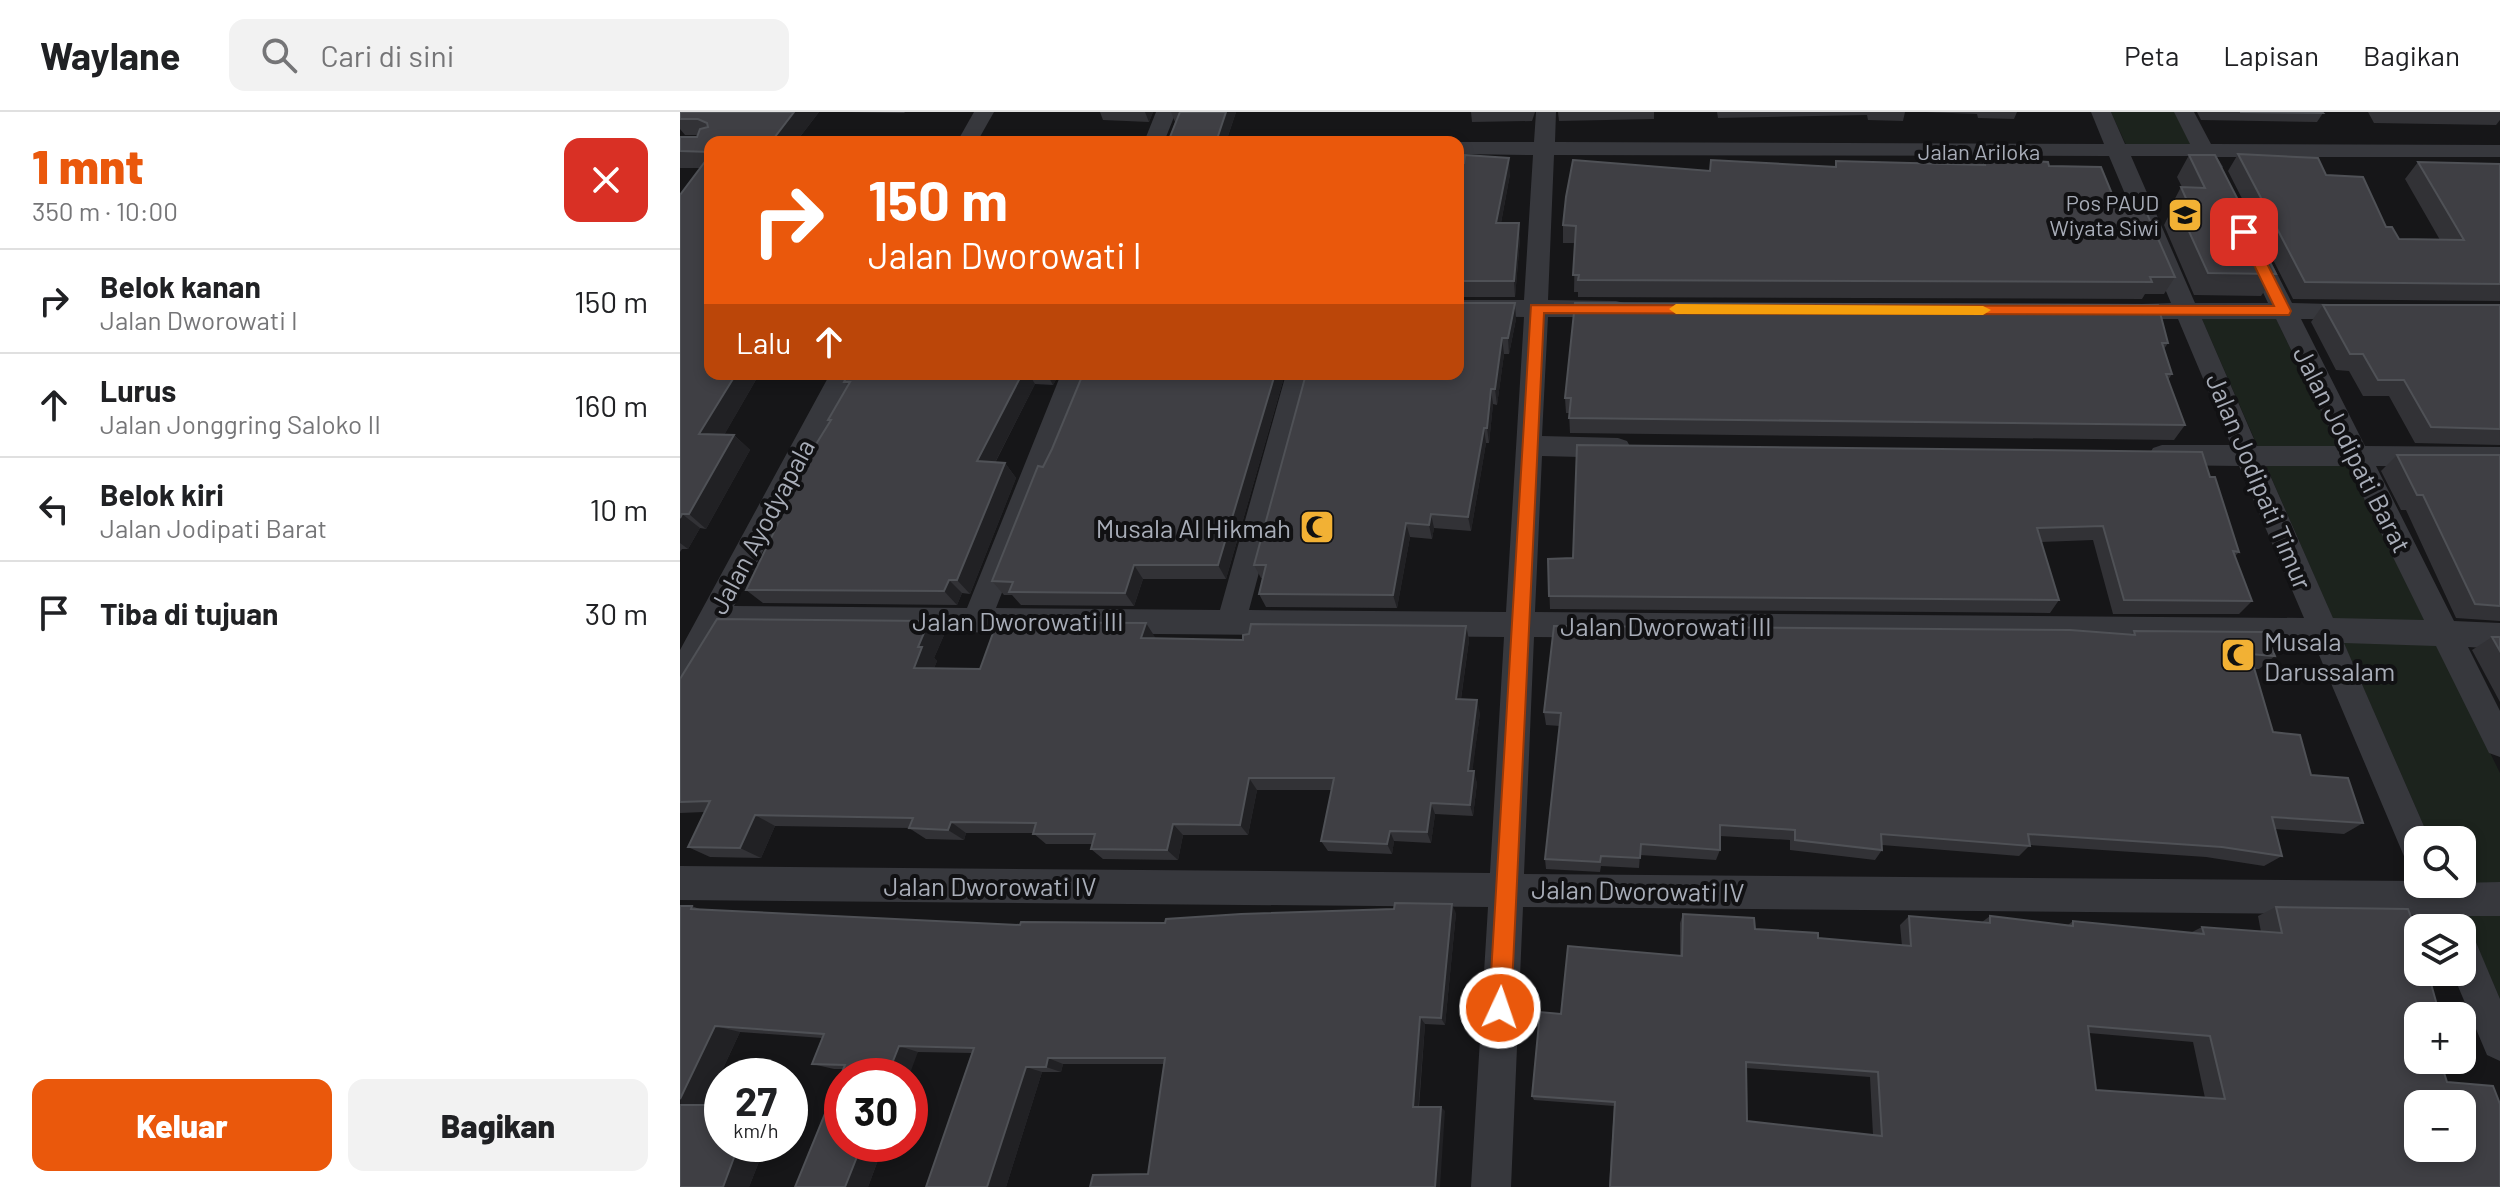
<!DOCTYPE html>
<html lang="id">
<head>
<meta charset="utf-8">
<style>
	body { margin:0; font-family:Barlow,sans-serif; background:#f2f2f2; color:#202124; height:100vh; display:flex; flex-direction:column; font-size:30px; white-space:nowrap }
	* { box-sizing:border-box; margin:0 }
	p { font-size:26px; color:#757577 }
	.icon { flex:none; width:44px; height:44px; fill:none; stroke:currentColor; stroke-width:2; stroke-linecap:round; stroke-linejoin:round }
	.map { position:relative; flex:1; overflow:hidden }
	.panel { display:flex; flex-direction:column; background:#fff; width:680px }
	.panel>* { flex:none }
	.top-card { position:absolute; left:24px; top:24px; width:760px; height:244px; border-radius:16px; box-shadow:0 4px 12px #0003; background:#ea580c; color:#fff; overflow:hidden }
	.fabs { position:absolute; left:1724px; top:714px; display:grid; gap:16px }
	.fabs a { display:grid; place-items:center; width:72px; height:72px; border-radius:16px; background:#fff; box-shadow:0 4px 12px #0003; font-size:40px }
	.speed { position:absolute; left:24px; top:946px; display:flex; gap:16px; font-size:40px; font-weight:700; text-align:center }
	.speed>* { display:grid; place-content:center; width:104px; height:104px; border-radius:50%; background:#fff; box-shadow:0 4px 12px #0003; line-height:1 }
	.speed small { font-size:20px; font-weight:400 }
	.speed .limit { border:12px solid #d22; background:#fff; color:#111 }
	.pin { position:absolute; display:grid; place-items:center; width:68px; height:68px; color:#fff; margin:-34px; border-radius:16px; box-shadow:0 4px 12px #0006 }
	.me { position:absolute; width:88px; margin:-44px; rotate:3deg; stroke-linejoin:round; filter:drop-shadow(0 0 6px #0008) }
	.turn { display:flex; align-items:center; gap:28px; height:168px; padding:0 32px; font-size:36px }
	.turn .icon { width:104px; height:104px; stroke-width:2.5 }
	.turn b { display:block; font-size:56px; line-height:68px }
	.then { display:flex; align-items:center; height:76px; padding:0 32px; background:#0003; gap:16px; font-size:30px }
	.round { display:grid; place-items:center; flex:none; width:84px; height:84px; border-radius:16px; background:#f2f2f2 }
	.summary { display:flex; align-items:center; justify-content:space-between; height:136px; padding:0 32px }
	h1 { font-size:48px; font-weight:800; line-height:60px; color:#ea580c }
	.cta { display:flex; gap:16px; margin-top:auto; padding:16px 32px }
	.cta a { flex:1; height:92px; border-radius:16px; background:#ea580c; color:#fff; font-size:32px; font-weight:800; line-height:92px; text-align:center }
	.cta a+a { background:#f2f2f2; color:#202124 }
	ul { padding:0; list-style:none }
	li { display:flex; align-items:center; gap:24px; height:104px; padding:0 32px; border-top:2px solid #e0e0e0 }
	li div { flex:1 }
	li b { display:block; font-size:30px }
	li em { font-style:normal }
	header { display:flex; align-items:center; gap:48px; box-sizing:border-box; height:112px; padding:0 40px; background:#fff; border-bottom:2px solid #e0e0e0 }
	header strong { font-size:38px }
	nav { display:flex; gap:44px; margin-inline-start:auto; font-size:28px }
	.search { width:560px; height:72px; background:#f2f2f2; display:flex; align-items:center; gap:20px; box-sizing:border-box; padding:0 28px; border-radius:16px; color:#757577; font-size:30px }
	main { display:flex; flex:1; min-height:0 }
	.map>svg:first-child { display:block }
	.green { fill:#1c231d }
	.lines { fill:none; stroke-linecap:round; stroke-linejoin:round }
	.street { fill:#37383d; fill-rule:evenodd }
	.wall { fill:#323236; fill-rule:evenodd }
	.shaded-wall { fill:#212124 }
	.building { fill:#3f3f44; stroke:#4f5156; stroke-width:2; fill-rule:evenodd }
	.route { fill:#ea580c; stroke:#983908; stroke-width:2 }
	.slow { fill:#f59e0b }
	.labels { text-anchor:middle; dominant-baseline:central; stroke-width:8; stroke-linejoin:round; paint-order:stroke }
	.far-street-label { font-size:22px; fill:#a8adb8; stroke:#111113 }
	.far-poi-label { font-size:22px; fill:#a8adb8; stroke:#111113; text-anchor:end }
	.street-label { font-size:26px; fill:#a8adb8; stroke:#111113 }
	.poi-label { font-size:26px; fill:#a8adb8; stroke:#111113; text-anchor:end }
</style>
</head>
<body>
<header>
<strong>Waylane</strong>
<div class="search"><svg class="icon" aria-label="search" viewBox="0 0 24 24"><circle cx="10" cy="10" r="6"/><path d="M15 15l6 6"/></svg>Cari di sini</div>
<nav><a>Peta</a><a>Lapisan</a><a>Bagikan</a></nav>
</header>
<main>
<section class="panel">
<div class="summary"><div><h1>1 mnt</h1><p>350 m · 10:00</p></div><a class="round" style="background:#d93025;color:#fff"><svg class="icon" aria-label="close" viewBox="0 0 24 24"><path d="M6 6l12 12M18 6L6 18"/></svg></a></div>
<ul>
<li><svg class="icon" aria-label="right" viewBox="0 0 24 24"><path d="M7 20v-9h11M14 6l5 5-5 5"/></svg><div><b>Belok kanan</b><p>Jalan Dworowati I</p></div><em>150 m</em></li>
<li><svg class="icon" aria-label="ahead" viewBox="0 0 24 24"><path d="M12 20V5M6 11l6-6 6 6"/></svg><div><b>Lurus</b><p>Jalan Jonggring Saloko II</p></div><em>160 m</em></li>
<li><svg class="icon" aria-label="left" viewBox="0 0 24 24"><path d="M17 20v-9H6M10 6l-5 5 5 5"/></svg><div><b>Belok kiri</b><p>Jalan Jodipati Barat</p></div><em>10 m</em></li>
<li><svg class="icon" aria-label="arrive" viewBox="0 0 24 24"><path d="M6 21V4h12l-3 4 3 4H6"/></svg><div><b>Tiba di tujuan</b></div><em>30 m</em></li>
</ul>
<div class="cta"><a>Keluar</a><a>Bagikan</a></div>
</section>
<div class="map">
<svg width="1820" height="1075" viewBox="0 0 1820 1075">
	<rect width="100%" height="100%" fill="#161618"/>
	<g class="green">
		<polygon points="1431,0 1497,0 1515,35 1447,35"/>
		<polygon points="1521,205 1595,205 1820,661 1820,887 1770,772 1782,772 1782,728 1750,728"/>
	</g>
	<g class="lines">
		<g class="street">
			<polygon points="294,0 314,0 297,30 277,30"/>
			<polygon points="476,0 496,0 484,30 464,30"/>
			<path d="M 856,0 L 876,0 L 875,30 L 1424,32 L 1411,0 L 1431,0 L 1445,32 L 1510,32 L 1494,0 L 1514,0 L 1531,32 L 1820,33 L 1820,45 L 1537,45 L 1543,55 L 1532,62 L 1524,60 L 1516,44 L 1451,44 L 1515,191 L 1588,191 L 1561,134 L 1564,129 L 1580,129 L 1583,134 L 1612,191 L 1688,193 L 1692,199 L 1688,205 L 1680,207 L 1621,207 L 1685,334 L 1820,335 L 1820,355 L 1696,354 L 1774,509 L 1820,511 L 1820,537 L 1788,535 L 1820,599 L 1820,645 L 1809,641 L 1756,534 L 1664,531 L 1750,728 L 1738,728 L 1738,754 L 1726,749 L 1634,531 L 854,525 L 844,762 L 1736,769 L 1738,765 L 1738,772 L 1820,770 L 1820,804 L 1783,804 L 1788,816 L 1785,825 L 1795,828 L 1820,887 L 1820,949 L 1807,943 L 1772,860 L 1782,860 L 1782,816 L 1753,816 L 1748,803 L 843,795 L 831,1075 L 791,1075 L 808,795 L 0,788 L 0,754 L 810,761 L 824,525 L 41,518 L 11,576 L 0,580 L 0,538 L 150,262 L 176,262 L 54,494 L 287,496 L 381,262 L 407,262 L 316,496 L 540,498 L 606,262 L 632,262 L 569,498 L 826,500 L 844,205 L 778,204 L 778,188 L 844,188 L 853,43 L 778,42 L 777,30 L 854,30 ZM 874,43 L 1429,44 L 1491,191 L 1432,193 L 1428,199 L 1432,205 L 1440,207 L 1498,207 L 1551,333 L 1482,333 L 1473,336 L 1469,343 L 1473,350 L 1482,353 L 1559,354 L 1624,506 L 855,500 L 862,344 L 938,346 L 947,343 L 951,336 L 947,329 L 938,326 L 862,324 L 868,205 L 936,205 L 944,203 L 948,197 L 944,191 L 936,189 L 868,188 ZM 1522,207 L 1596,207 L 1658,334 L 1577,334 ZM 1586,354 L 1668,354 L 1744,508 L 1653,506 Z"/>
		</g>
	</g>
	<g class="wall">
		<polygon points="0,0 139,0 116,30 30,30 30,262 98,262 95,266 77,266 44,323 54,323 70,338 26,417 20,416 8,437 2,437 0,440 0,83 20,56 0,56 0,25 17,25 17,23 5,23 0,17"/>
		<polygon points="166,0 225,0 224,1"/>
		<polygon points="420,0 473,0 469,10 423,8"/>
		<polygon points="491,0 556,0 546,30 488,30 495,10"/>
		<polygon points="791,0 855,0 852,9 792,10"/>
		<polygon points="878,0 974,0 974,7 879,9"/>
		<polygon points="1037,0 1225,0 1223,9 1188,8 1187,3 1038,6"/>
		<polygon points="1245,0 1337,0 1334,7 1298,6 1297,2"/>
		<polygon points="1517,0 1642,0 1643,1 1637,10 1521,8"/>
		<polygon points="1688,0 1820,0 1820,8 1816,13 1694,11"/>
		<polygon points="1558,42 1646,63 1719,127 1760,128 1725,67 1738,50 1820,52 1820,189 1613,187 1548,59"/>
		<polygon points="1509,43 1596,162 1581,184 1514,183 1484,113 1490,101 1489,98 1501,75 1502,75 1497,65"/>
		<polygon points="1156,49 1303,52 1304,49 1369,54 1437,94 1495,165 1484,182 1465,182 1462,187 898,185 898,180 894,180 895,131 883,131 883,113 1030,59 1155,55"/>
		<polygon points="778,56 830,62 821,111 840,127 835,185 778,185"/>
		<polygon points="895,191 1488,231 1484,237 1492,262 1488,268 1505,313 1494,328 890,321 889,301 886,301 885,286"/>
		<polygon points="1643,193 1820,193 1820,333 1735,331 1709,284 1683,284 1669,259 1656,258 1631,210"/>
		<polygon points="836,207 829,242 824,242 817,293 813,292 809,331 806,331 791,419 754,416 752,427 730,425 717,496 586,495 579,482 583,466 581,466 574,453"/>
		<polygon points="168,262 379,262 373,273 355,272 315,351 325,351 336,366 290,482 282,481 277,493 83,491 66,478 101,406 94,400 150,310 148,308 168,274 164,270"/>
		<polygon points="398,262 605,262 546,467 463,467 454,494 341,493 332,483 324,483 312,469 363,355 372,337 401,267"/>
		<polygon points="1717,343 1820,343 1820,509 1776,506 1726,398 1721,398 1701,359"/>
		<polygon points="1530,365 1559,440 1555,444 1572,489 1559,502 1433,502 1413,428 1361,430 1379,488 1370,501 870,497 868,447 893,446"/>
		<polygon points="249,509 264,523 254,546 257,549 254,556 300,557 475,525 475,526 563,528 786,514 789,528 781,587 800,601 792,659 797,671 793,704 755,702 751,731 714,729 712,742 648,739 641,729 652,678 577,678 568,723 503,723 498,748 423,747 411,737 412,732 366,732 353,721 286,721 284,728 246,727 229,716 95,714 81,746 30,745 8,735 24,700 0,701 0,567"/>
		<polygon points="1454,519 1595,544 1579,557 1574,557 1593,620 1631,663 1683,711 1664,722 1595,717 1602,744 1584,754 1526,745 1350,733 1339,744 1202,733 1202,738 1195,748 1110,738 1110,728 1040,724 1040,738 1036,748 960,743 959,756 921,754 920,760 866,757 865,747 880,614 866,613 864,600 1450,523"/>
		<polygon points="1812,525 1820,525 1820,590 1792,538"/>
		<polygon points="12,794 22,798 340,813 485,811 776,801 765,913 745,912 739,995 765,999 468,1062 484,952 383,952 381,960 362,960 326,1075 246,1075 292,941 238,940 162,1032 204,1032 188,1075 115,1075 163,957 154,957 132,952 142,926 60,920 26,993 86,1032 69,1075 0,1075"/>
		<path d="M 1596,795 L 1754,868 L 1750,869 L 1738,904 L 1767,970 L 929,1075 L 934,994 L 854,988 L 852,984 L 881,902 L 1000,844 L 1000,811 L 1003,802 L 1075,817 L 1138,826 L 1222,834 L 1220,813 L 1229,804 L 1302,810 L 1310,804 L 1388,813 L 1393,809 L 1510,821 L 1522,815 L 1581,820 L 1578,804 ZM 1409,921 L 1513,930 L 1525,986 L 1416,978 ZM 1066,956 L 1190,965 L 1193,1023 L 1067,1009 Z"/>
	</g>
	<g class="shaded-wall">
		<polygon points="114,0 139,0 116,30 91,30"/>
		<polygon points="465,0 473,0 469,10"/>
		<polygon points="546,0 556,0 546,30 536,30"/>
		<polygon points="829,46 830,62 818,127 816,111"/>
		<polygon points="839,111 840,127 835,185 834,169"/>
		<polygon points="835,191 836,207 829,242 828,226"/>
		<polygon points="822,226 824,242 817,293 815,277"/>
		<polygon points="56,262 73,262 77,266 36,337 19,322"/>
		<polygon points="342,262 349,262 355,272 308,364 297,349"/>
		<polygon points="367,262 379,262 373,273"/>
		<polygon points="595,262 605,262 546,467 538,453"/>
		<polygon points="811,277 813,292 809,331 807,316"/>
		<polygon points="804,316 806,331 791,419 788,405"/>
		<polygon points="54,323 70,338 26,417 9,402"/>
		<polygon points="325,351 336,366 290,482 277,468"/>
		<polygon points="2,402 20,416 8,437 0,431 0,406"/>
		<polygon points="751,402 754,416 752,427 749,413"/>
		<polygon points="726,411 730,425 717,496 713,483"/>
		<polygon points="454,453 463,467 454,494 445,481"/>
		<polygon points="269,468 282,481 277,493 264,479"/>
		<polygon points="249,509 264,523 254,546 257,549 249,569 234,556 238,535"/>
		<polygon points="466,511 475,525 471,539 461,526"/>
		<polygon points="786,514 789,528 779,600 776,587"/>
		<polygon points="797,588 800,601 791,670 788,659"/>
		<polygon points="794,659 797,671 793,704 790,693"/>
		<polygon points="569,666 577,678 568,723 560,713"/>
		<polygon points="751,691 755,702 751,731 747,720"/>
		<polygon points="75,703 95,714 81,746 60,736"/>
		<polygon points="271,710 286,721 284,728 268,718"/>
		<polygon points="493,712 503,723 498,748 487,738"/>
		<polygon points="710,719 714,729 712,742 707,732"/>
		<polygon points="772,792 776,801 765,913 761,906"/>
		<polygon points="740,905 745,912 738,999 733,995"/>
		<polygon points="35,914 60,920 24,997 0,994 0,987"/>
		<polygon points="219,934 238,940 229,964 207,964"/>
		<polygon points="368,946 383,952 381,960 366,955"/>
		<polygon points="346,955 362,960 326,1075 307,1075"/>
		<polygon points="761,995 765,999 760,1075 755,1075"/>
		<polygon points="59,1032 86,1032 69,1075 43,1075"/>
		<polygon points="182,1032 204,1032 188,1075 165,1075"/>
	</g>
	<g class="building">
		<polygon points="0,0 114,0 91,30 30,30 30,40 0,39 0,25 17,25 20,17 28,15 27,11 18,7 0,7"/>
		<polygon points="500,0 546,0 536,30 488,30"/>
		<polygon points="1560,0 1642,0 1643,1"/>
		<polygon points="1558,42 1638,46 1646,63 1683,65 1706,115 1712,115 1719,127 1784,128 1738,50 1820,52 1820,172 1625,170"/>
		<polygon points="30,43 30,262 56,262 19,322 54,323 9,402 2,402 0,406 0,83"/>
		<polygon points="785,43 829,46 816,111 839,111 834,169 778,169 778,56 779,51 784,51"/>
		<polygon points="1509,43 1535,43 1596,162 1528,161 1496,91 1508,91 1501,75 1525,76"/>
		<polygon points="893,48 1030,59 1031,48 1156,55 1156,49 1305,53 1304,49 1336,48 1368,50 1369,54 1421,55 1437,94 1464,95 1495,165 1470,165 1472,170 898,168 899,163 893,163 896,114 883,113 886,85"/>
		<polygon points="778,191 835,191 828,226 822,226 815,277 811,277 807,316 804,316 788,405 751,402 749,413 726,411 713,483 579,482 586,453 574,453 626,262 778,262"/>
		<polygon points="895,191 1478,193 1488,231 1482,231 1492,262 1486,262 1505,313 889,306 891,286 885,286"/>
		<polygon points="1643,193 1820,193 1820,317 1751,315 1724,268 1698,268 1683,242 1670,242"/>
		<polygon points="168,262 342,262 297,349 325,351 277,468 269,468 264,479 66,478 103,401 94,400 151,308 148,308 170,270 164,270"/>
		<polygon points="403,262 595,262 538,453 454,453 445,481 329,480 333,470 312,469 358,354 363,355 372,337"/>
		<polygon points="897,333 1522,340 1530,365 1535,365 1559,440 1553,439 1572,489 1444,488 1423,414 1357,416 1379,488 869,484 868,447 893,446"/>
		<polygon points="1717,343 1820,343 1820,494 1795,492 1743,383 1737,383"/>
		<polygon points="37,507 249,509 238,535 242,535 234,556 300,557 317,510 466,511 461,526 563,528 563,523 569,522 571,512 786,514 776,587 797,588 788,659 794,659 790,693 751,691 747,720 710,719 707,732 641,729 654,666 569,666 560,713 493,712 487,738 411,737 415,722 353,722 356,711 271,710 268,718 229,716 233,706 75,703 60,736 8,735 30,689 0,690 0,567"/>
		<polygon points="874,514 1390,518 1455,523 1454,519 1585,520 1595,544 1570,542 1593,620 1620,623 1631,663 1668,666 1683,711 1592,705 1602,744 1542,735 1348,722 1350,734 1201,722 1202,738 1115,728 1115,718 1040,713 1040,738 961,732 960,746 921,744 920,750 865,747 881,601 864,600"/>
		<polygon points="1812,525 1820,525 1820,539"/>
		<polygon points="715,791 772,792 761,906 740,905 733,995 761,995 755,1075 410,1075 413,1063 468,1062 485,946 368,946 366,955 346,955 307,1075 246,1075 294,936 219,934 207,964 162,964 162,1032 182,1032 165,1075 115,1075 165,953 132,952 144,922 35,914 0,987 0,794 12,794 11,797 340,813 341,810 485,811 486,807 561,802 714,797"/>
		<path d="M 1596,795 L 1728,797 L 1738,824 L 1738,860 L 1751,860 L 1754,868 L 1750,868 L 1760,904 L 1738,904 L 1738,948 L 1760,948 L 1767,970 L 1813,974 L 1820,992 L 1820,1075 L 930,1075 L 935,990 L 852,984 L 860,900 L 881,902 L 888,834 L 1002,844 L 1003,802 L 1074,806 L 1075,817 L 1138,821 L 1138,826 L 1231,834 L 1229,804 L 1310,811 L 1310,804 L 1393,814 L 1393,809 L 1524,822 L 1522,815 L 1602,821 ZM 1408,914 L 1530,924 L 1545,987 L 1416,978 ZM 1066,950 L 1198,960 L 1202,1024 L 1067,1009 ZM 1738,992 L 1782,992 L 1782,1036 L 1738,1036 Z"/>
		<polygon points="0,993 42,993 42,1032 59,1032 43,1075 0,1075"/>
	</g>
	<polygon class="route" points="1564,115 1571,120 1611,199 1609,203 864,201 831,896 828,904 820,907 813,904 809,896 851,193 1594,194 1558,120"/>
	<polygon class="slow" points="996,192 1303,194 1311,198 1303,203 996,202 989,197"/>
	<defs>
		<g id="school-square" transform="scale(1.8)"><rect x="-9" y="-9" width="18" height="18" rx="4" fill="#f2b134" stroke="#111113"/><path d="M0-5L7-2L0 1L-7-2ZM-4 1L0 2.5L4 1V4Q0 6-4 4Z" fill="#111"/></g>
		<g id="mosque-square" transform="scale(1.8)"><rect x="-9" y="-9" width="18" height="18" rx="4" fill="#f2b134" stroke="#111113"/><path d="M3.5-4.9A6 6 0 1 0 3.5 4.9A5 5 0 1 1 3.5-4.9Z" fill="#111"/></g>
	</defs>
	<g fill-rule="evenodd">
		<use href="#school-square" x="1505" y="103"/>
		<use href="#mosque-square" x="637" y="415"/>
		<use href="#mosque-square" x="1558" y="543"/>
	</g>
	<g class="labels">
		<g class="far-street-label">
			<text x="1299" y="39">Jalan Ariloka</text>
		</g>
		<g class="far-poi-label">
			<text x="1479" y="90">Pos PAUD<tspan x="1479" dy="25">Wiyata Siwi</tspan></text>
		</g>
		<g class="street-label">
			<text transform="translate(1673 337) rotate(63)">Jalan Jodipati Barat</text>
			<text transform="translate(1580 369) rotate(67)">Jalan Jodipati Timur</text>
			<text transform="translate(81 414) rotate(-62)">Jalan Ayodyapala</text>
			<text x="338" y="508">Jalan Dworowati III</text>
			<text x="986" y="513">Jalan Dworowati III</text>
			<text x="310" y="773">Jalan Dworowati IV</text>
			<text transform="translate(958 778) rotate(1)">Jalan Dworowati IV</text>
		</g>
		<g class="poi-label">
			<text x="611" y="415">Musala Al Hikmah</text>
			<text x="1584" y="528" text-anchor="start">Musala<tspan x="1584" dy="30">Darussalam</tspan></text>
		</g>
	</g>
</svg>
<div class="fabs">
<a><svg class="icon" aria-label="search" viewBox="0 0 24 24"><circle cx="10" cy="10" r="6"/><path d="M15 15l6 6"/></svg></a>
<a><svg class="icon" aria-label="layers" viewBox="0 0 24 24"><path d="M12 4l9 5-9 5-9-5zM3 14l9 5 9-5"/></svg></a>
<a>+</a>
<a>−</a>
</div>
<div class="speed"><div>27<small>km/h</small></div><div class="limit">30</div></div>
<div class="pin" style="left:1564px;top:120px;background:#d93025"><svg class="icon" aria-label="arrive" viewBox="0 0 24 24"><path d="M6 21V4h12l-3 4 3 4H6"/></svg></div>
<svg class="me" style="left:820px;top:896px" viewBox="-20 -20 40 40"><circle r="17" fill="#ea580c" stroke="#fff" stroke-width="3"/><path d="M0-11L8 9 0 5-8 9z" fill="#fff"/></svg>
<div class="top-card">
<div class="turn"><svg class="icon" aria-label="right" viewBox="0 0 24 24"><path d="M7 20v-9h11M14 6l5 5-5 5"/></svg><div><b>150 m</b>Jalan Dworowati I</div></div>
<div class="then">Lalu<svg class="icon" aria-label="ahead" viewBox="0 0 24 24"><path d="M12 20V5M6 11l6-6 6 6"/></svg></div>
</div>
</div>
</main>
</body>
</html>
